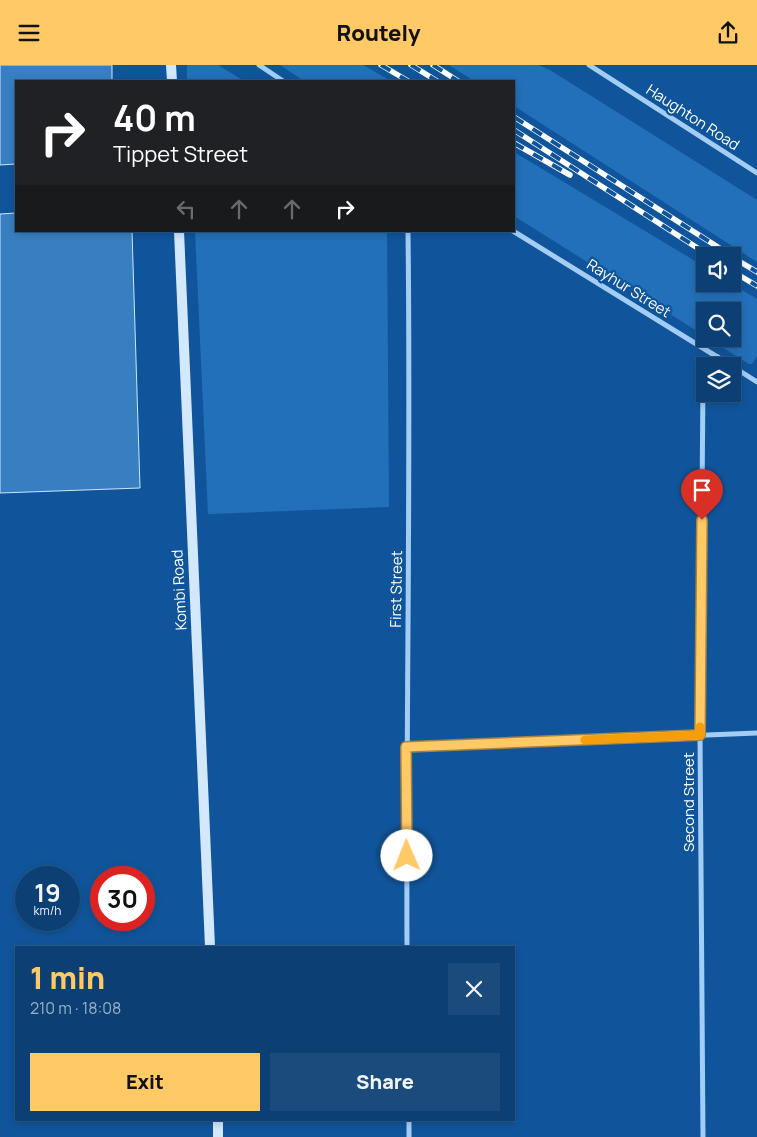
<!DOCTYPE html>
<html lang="en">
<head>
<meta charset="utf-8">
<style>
	body { margin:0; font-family:Manrope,sans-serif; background:#1a4b7c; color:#f1f3f6; height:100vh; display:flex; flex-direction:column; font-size:19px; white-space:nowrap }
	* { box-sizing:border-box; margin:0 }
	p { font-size:16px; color:#9aafc5 }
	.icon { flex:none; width:28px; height:28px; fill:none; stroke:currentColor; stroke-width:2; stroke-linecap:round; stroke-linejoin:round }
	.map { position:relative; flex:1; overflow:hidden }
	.panel { position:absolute; left:15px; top:881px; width:500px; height:175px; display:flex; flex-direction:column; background:#0c4074; border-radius:0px; box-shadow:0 2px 8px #0003,0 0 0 1px #2c5986 }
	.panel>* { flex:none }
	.hud { position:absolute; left:15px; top:15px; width:500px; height:152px; border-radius:0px; box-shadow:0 2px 8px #0003,0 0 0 1px #2c5986; background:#202124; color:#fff; overflow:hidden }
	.tools { position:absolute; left:696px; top:182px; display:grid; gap:10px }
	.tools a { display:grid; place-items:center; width:45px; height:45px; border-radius:0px; background:#0c4074; box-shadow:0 2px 8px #0003,0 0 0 1px #2c5986; font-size:25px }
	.speed { position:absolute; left:15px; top:801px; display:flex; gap:10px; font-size:25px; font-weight:700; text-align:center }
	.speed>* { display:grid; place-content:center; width:65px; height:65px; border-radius:50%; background:#0c4074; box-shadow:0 2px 8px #0003,0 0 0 1px #2c5986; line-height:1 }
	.speed small { font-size:12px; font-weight:400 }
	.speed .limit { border:8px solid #d22; background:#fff; color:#111 }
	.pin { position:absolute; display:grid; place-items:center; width:42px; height:42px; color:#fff; margin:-51px -21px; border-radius:50% 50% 50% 0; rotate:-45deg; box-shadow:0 0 5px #0007 }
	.pin .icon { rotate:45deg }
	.me { position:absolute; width:55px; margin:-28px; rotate:359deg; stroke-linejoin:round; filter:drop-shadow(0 0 4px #0008) }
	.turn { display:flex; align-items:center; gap:18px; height:105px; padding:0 15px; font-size:22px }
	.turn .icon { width:65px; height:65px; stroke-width:2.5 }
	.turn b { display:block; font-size:35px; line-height:42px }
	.lanes { display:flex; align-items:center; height:48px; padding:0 15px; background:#0003; justify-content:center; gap:25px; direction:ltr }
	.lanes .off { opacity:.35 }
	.round { display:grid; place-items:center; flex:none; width:52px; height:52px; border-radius:0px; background:#1a4b7c }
	.overview { display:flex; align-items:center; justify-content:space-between; height:85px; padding:0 15px }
	h1 { font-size:30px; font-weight:800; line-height:38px; color:#ffc966 }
	.button { display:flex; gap:10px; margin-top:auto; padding:10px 15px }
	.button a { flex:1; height:58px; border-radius:0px; background:#ffc966; color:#111; font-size:20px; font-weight:800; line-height:58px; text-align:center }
	.button a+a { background:#1a4b7c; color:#f1f3f6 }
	header { display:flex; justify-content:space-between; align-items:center; height:65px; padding:0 15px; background:#ffc966; color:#111; font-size:22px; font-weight:800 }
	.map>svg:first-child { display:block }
	.green { fill:#2270b9 }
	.building { fill:#387fc2; stroke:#cbe6fe }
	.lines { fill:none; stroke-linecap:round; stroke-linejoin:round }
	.street { stroke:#a3cdf5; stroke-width:5 }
	.secondary { stroke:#d3e8fd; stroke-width:10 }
	.rail-casing { stroke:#fff; stroke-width:5.5 }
	.rail { stroke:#10559b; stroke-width:4; stroke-dasharray:11; stroke-linecap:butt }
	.route-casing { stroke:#a68342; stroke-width:12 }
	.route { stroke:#ffc966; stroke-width:9 }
	.slow { stroke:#f59e0b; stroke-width:9 }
	.labels { text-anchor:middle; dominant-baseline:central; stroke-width:4.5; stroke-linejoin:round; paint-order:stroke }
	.street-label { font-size:15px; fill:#fff; stroke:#10559b }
</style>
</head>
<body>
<header><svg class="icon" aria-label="menu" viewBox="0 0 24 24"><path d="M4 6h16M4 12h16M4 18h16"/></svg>Routely<svg class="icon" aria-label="share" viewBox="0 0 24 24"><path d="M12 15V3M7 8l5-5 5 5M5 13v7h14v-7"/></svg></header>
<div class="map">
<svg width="757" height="1072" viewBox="0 0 757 1072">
	<rect width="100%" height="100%" fill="#10559b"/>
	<g class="green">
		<polygon points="187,0 218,0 244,16 187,16"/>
		<polygon points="280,0 363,0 391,16 304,16"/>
		<polygon points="449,0 538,0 550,5 757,135 757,197 514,41 514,16 474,16"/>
		<polygon points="514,87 705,202 705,219 732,219 757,234 757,291 752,299 749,299 709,274 732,274 732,246 705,246 705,271 514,151"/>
		<polygon points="195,166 387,166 389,442 208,449"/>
	</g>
	<g class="building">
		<polygon points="0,0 112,0 112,16 16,16 16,99 0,100"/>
		<polygon points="16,148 16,166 132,166 140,423 0,428 0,149"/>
	</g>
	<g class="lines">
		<g class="street">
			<polyline points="259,0 283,16"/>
			<polyline points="589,0 757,108"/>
			<polyline points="513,166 732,301"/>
			<polyline points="710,301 718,292"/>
			<polyline points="732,301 757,317"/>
			<polyline points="406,682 757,668"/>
			<path d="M 407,882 C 406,644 411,405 408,166"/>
			<polyline points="409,1055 409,1072"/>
			<polyline points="703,1072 700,670 703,318 705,312"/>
		</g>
		<g class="secondary">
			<polyline points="171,0 172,16"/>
			<polyline points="179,166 210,882"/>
			<polyline points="218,1055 218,1072"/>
		</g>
		<g class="rail-casing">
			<g id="rail">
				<polyline points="381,0 408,16"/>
				<polyline points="411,0 437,16"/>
				<polyline points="433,0 458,16"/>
				<polyline points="514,52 732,191"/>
				<polyline points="514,65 710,191"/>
				<polyline points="514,78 570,110"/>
				<polyline points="732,192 757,207"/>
				<polyline points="732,206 757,221"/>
			</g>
		</g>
		<use href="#rail" class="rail"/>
	</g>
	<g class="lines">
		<g class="route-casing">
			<polyline id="route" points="407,791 406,682 700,670 702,455"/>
		</g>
		<use href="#route" class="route"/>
		<polyline class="slow" points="585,675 700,670 700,662"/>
	</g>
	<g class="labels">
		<g class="street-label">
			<text transform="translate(693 52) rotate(33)">Haughton Road</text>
			<text transform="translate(629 223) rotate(32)">Rayhur Street</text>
			<text transform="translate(396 524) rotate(-89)">First Street</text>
			<text transform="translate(179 525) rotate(-93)">Kombi Road</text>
			<text transform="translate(688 737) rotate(-90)">Second Street</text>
		</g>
	</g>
</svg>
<div class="tools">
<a><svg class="icon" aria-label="sound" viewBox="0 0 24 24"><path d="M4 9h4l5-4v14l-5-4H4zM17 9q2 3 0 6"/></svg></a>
<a><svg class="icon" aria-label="search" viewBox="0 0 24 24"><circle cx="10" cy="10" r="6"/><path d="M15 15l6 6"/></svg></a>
<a><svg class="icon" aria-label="layers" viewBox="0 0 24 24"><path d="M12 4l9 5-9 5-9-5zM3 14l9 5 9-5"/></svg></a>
</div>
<div class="speed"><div>19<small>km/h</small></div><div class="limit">30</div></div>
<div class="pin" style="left:702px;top:455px;background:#d93025"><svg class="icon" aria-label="arrive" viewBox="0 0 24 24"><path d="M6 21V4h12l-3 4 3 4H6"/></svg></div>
<svg class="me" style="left:407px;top:791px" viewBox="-20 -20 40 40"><circle r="19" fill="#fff"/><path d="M0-13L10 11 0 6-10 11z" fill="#ffc966"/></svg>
<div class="hud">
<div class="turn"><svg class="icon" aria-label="right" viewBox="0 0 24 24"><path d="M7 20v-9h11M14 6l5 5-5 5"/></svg><div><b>40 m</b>Tippet Street</div></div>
<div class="lanes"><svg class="icon off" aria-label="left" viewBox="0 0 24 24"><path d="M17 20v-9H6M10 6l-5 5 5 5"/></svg><svg class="icon off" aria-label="ahead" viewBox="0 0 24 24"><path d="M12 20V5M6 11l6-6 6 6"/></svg><svg class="icon off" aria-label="ahead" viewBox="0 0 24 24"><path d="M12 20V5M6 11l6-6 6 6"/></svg><svg class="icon" aria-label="right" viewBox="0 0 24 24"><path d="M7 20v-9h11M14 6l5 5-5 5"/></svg></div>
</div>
<section class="panel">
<div class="overview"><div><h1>1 min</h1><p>210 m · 18:08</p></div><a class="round"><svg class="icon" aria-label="close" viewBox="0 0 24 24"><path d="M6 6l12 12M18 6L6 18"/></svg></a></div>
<div class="button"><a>Exit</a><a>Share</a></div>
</section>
</div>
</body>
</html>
